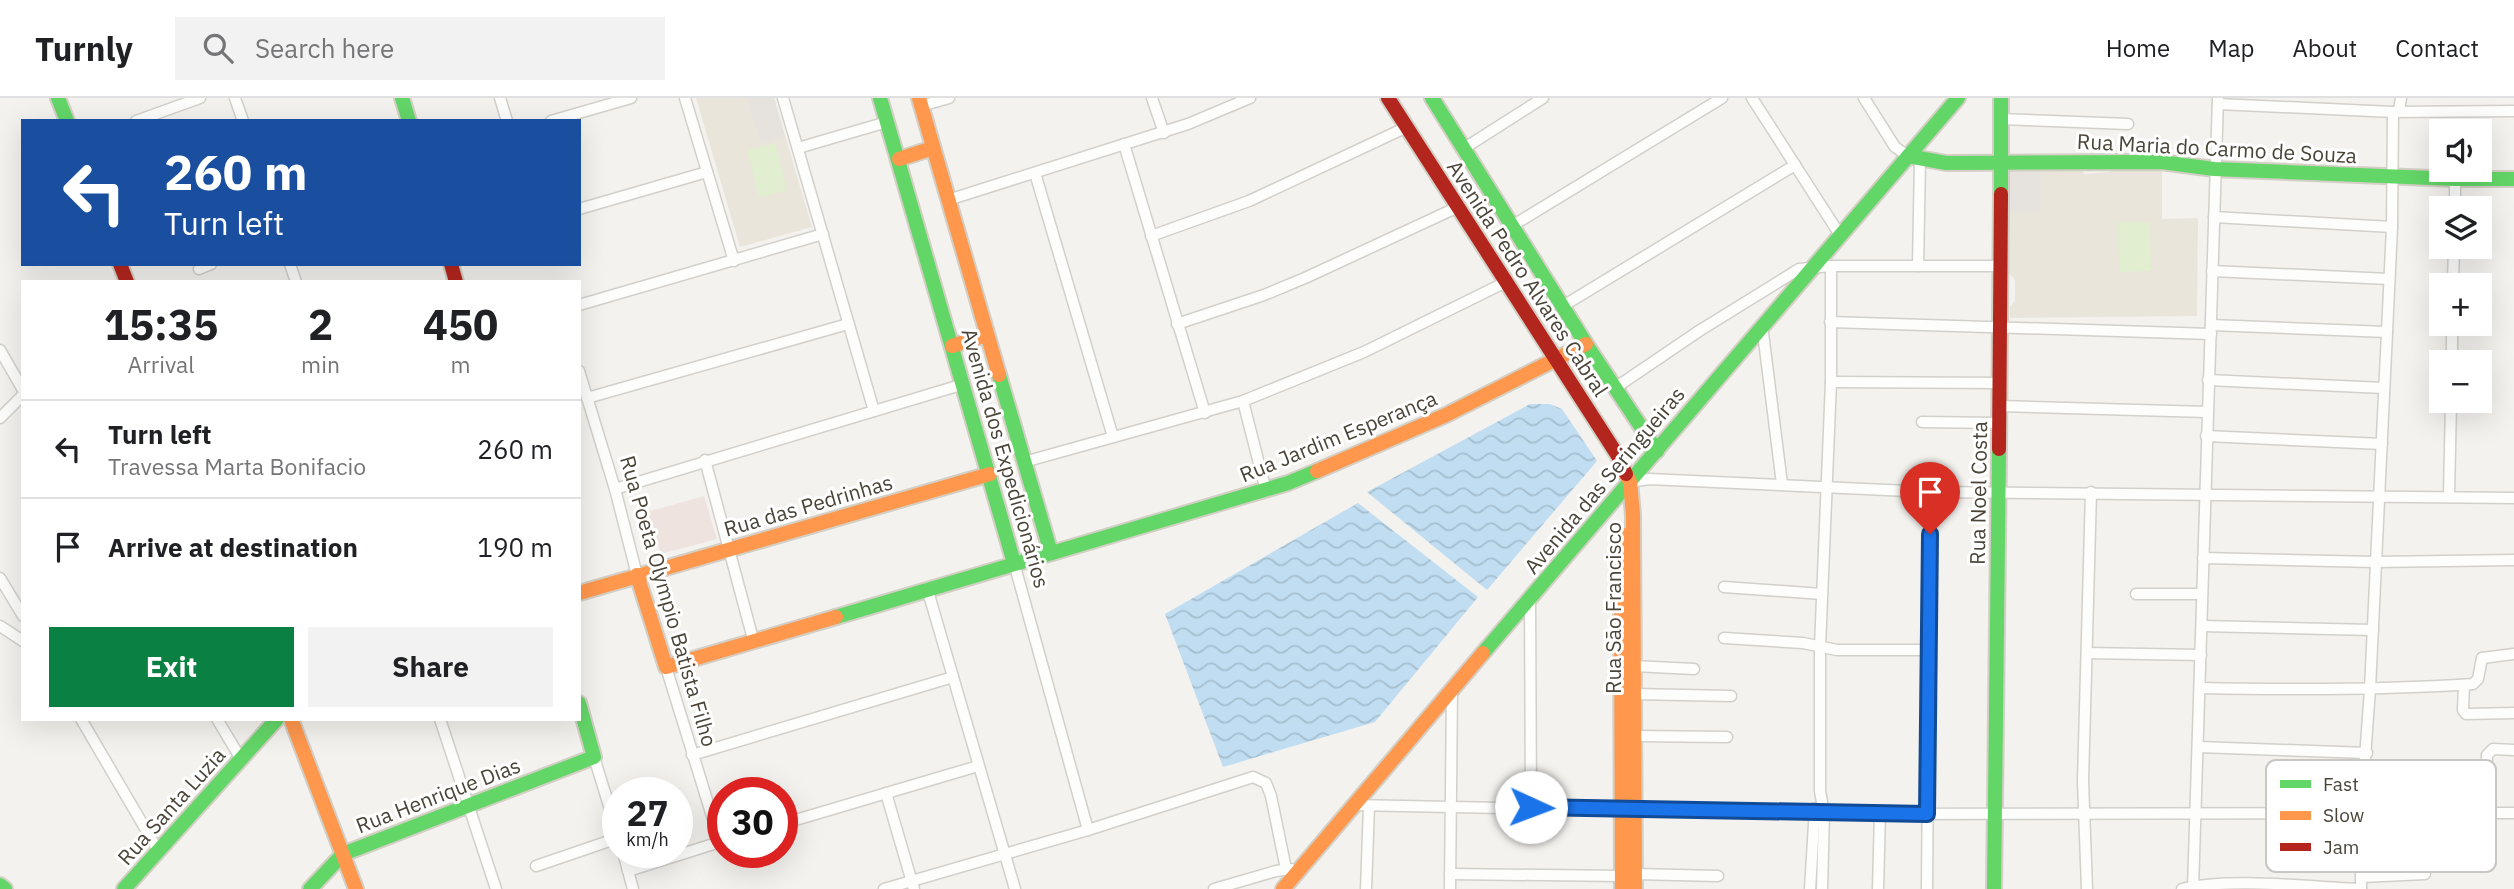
<!DOCTYPE html>
<html lang="en">
<head>
<meta charset="utf-8">
<style>
	body { margin:0; font-family:"IBM Plex Sans",sans-serif; background:#f2f2f2; color:#202124; height:100vh; display:flex; flex-direction:column; font-size:26px; white-space:nowrap }
	* { box-sizing:border-box; margin:0 }
	p { font-size:23px; color:#757577 }
	.icon { flex:none; width:38px; height:38px; fill:none; stroke:currentColor; stroke-width:2; stroke-linecap:round; stroke-linejoin:round }
	.map { position:relative; flex:1; overflow:hidden }
	.panel { position:absolute; left:21px; top:182px; width:560px; height:441px; display:flex; flex-direction:column; background:#fff; border-radius:0px; box-shadow:0 7px 28px #0002 }
	.panel>* { flex:none }
	.top-card { position:absolute; left:21px; top:21px; width:560px; height:147px; border-radius:0px; box-shadow:0 7px 28px #0002; background:#1a4fa0; color:#fff; overflow:hidden }
	.tools { position:absolute; left:2429px; top:21px; display:grid; gap:14px }
	.tools a { display:grid; place-items:center; width:63px; height:63px; border-radius:0px; background:#fff; box-shadow:0 7px 28px #0002; font-size:35px }
	.speed { position:absolute; left:602px; top:679px; display:flex; gap:14px; font-size:35px; font-weight:700; text-align:center }
	.speed>* { display:grid; place-content:center; width:91px; height:91px; border-radius:50%; background:#fff; box-shadow:0 7px 28px #0002; line-height:1 }
	.speed small { font-size:18px; font-weight:400 }
	.speed .limit { border:10px solid #d22; background:#fff; color:#111 }
	.pin { position:absolute; display:grid; place-items:center; width:60px; height:60px; color:#fff; margin:-72px -30px; border-radius:50% 50% 50% 0; rotate:-45deg; box-shadow:0 0 7px #0007 }
	.pin .icon { rotate:45deg }
	.me { position:absolute; width:77px; margin:-38px; rotate:92deg; stroke-linejoin:round; filter:drop-shadow(0 0 5px #0008) }
	.turn { display:flex; align-items:center; gap:24px; height:147px; padding:0 28px; font-size:32px }
	.turn .icon { width:91px; height:91px; stroke-width:2.5 }
	.turn b { display:block; font-size:49px; line-height:60px }
	.eta { display:flex; justify-content:space-evenly; align-items:center; height:119px; text-align:center }
	.eta b { font-size:42px; font-weight:800; line-height:49px }
	.button { display:flex; gap:14px; margin-top:auto; padding:14px 28px }
	.button a { flex:1; height:80px; border-radius:0px; background:#0b8043; color:#fff; font-size:28px; font-weight:800; line-height:80px; text-align:center }
	.button a+a { background:#f2f2f2; color:#202124 }
	ul { padding:0; list-style:none }
	li { display:flex; align-items:center; gap:21px; height:98px; padding:0 28px; border-top:2px solid #e0e0e0 }
	li div { flex:1 }
	li b { display:block; font-size:26px }
	li em { font-style:normal }
	header { display:flex; align-items:center; gap:42px; box-sizing:border-box; height:98px; padding:0 35px; background:#fff; border-bottom:2px solid #e0e0e0 }
	header strong { font-size:33px }
	nav { display:flex; gap:38px; margin-inline-start:auto; font-size:24px }
	.search { width:490px; height:63px; background:#f2f2f2; display:flex; align-items:center; gap:18px; box-sizing:border-box; padding:0 24px; border-radius:0px; color:#757577; font-size:26px }
	.map>svg:first-child { display:block }
	.education { fill:#eae5da }
	.medical { fill:#eee3df }
	.grass { fill:#e1eecf }
	.parking { fill:#e6e3df }
	.water { fill:url(#water-waves) }
	.lines { fill:none; stroke-linecap:round; stroke-linejoin:round }
	.street-casing { stroke:#d2d0cb; stroke-width:13 }
	.fast-casing { stroke:#d3cfc5; stroke-width:18 }
	.slow-casing { stroke:#d3cfc5; stroke-width:18 }
	.jam-casing { stroke:#d3cfc5; stroke-width:18 }
	.street { stroke:#fdfdfc; stroke-width:10 }
	.fast { stroke:#63d668; stroke-width:14 }
	.slow { stroke:#ff974d; stroke-width:14 }
	.jam { stroke:#b3261e; stroke-width:14 }
	.route-casing { stroke:#114b97; stroke-width:18 }
	.route { stroke:#1a73e8; stroke-width:12 }
	.labels { text-anchor:middle; dominant-baseline:central; stroke-width:6; stroke-linejoin:round; paint-order:stroke }
	.street-label { font-size:21px; fill:#4b4439; stroke:#fff }
	.key { fill:#fff; stroke:#c9c7c4; stroke-width:2 }
	.key-label { font-size:19px; fill:#4b4439 }
</style>
</head>
<body>
<header>
<strong>Turnly</strong>
<div class="search"><svg class="icon" aria-label="search" viewBox="0 0 24 24"><circle cx="10" cy="10" r="6"/><path d="M15 15l6 6"/></svg>Search here</div>
<nav><a>Home</a><a>Map</a><a>About</a><a>Contact</a></nav>
</header>
<div class="map">
<svg width="2514" height="791" viewBox="0 0 2514 791">
	<defs>
		<pattern id="water-waves" width="16" height="10" patternUnits="userSpaceOnUse" patternTransform="scale(1.75)"><rect width="16" height="10" fill="#c0ddf1"/><path d="M0 5q4-4 8 0t8 0" fill="none" stroke="#a6bfcf"/></pattern>
	</defs>
	<rect width="100%" height="100%" fill="#f4f2ee"/>
	<g class="education">
		<polygon points="696,0 774,0 812,129 740,149"/>
		<polygon points="2009,69 2078,69 2085,76 2109,74 2117,69 2162,69 2162,121 2198,120 2197,218 2010,220 2010,209 2015,203 2015,182 2009,175"/>
	</g>
	<polygon class="medical" points="704,398 717,441 661,456 647,414"/>
	<g class="grass">
		<polygon points="775,45 787,92 759,100 747,52"/>
		<polygon points="2118,124 2150,124 2151,173 2119,174"/>
	</g>
	<g class="parking">
		<polygon points="747,0 774,0 785,38 761,45"/>
		<rect x="2009" y="69" width="32" height="45"/>
	</g>
	<g class="water">
		<polygon points="1530,306 1550,306 1562,311 1597,363 1487,492 1367,394"/>
		<polygon points="1358,405 1478,499 1375,624 1223,669 1165,516"/>
	</g>
	<g class="lines">
		<g class="street-casing">
			<g id="street">
				<polyline points="235,0 243,23"/>
				<polyline points="500,0 507,23"/>
				<polyline points="685,0 734,163"/>
				<polyline points="783,0 874,313"/>
				<polyline points="1152,0 1164,35"/>
				<polyline points="1752,0 1840,137"/>
				<polyline points="1864,0 1895,49 1908,58"/>
				<polyline points="2218,6 2393,14 2514,13"/>
				<polyline points="921,8 949,0"/>
				<polyline points="2399,13 2401,0"/>
				<polyline points="2000,21 2128,26"/>
				<polyline points="136,23 200,0"/>
				<polyline points="551,23 631,0"/>
				<polyline points="1124,46 1205,315"/>
				<polyline points="798,50 887,24"/>
				<polyline points="1463,51 1543,0"/>
				<polyline points="1035,75 1113,339"/>
				<polyline points="948,102 1188,26 1250,0"/>
				<polyline points="2455,110 2455,81"/>
				<polyline points="579,111 707,74"/>
				<polyline points="2214,119 2392,129"/>
				<polyline points="1512,128 1722,0"/>
				<polyline points="1151,138 1249,103 1407,29"/>
				<polyline points="290,166 296,184"/>
				<polyline points="1918,168 1920,62"/>
				<polyline points="199,171 211,166"/>
				<polyline points="2212,173 2389,181"/>
				<polyline points="2453,187 2454,149"/>
				<polyline points="579,207 823,136"/>
				<polyline points="1563,208 1795,67"/>
				<polyline points="1830,224 2211,236"/>
				<polyline points="1177,226 1264,197 1305,180 1458,109"/>
				<polyline points="1762,227 1782,386"/>
				<polyline points="2211,227 2387,234"/>
				<polyline points="0,252 23,292"/>
				<polyline points="2452,264 2452,226"/>
				<polyline points="579,273 615,391 637,477"/>
				<polyline points="2208,282 2384,290"/>
				<polyline points="1831,284 2000,285"/>
				<polyline points="1615,290 1699,233 1799,171 1831,168 1999,168"/>
				<polyline points="587,300 848,226"/>
				<polyline points="1243,303 1266,393"/>
				<polyline points="2000,308 2207,314"/>
				<polyline points="0,320 23,297"/>
				<polyline points="1922,324 1999,325"/>
				<polyline points="2206,338 2382,346"/>
				<polyline points="705,362 753,541"/>
				<polyline points="1024,364 1243,303 1364,254 1506,184"/>
				<polyline points="1630,384 1649,381 1930,394 2514,400"/>
				<polyline points="615,391 964,286"/>
				<polyline points="2449,398 2451,303"/>
				<polyline points="2203,460 2376,464 2514,462"/>
				<polyline points="1014,465 1088,732"/>
				<polyline points="0,480 23,518"/>
				<polyline points="1724,489 1822,496"/>
				<polyline points="927,490 1015,791"/>
				<polyline points="2136,496 2202,496"/>
				<polyline points="1530,501 1531,709"/>
				<polyline points="0,528 23,543"/>
				<polyline points="2202,528 2373,532"/>
				<polyline points="1724,540 1803,545 1837,552 1929,552"/>
				<polyline points="2087,555 2201,557"/>
				<polyline points="1633,568 1694,571"/>
				<polyline points="666,569 720,744"/>
				<polyline points="2464,587 2463,612 2466,616 2514,615"/>
				<path d="M 2201,590 C 2292,592 2382,592 2473,586 L 2478,581 L 2482,560 L 2514,556"/>
				<polyline points="1634,596 1731,598"/>
				<polyline points="81,621 159,754"/>
				<polyline points="217,621 241,661"/>
				<polyline points="440,621 496,791"/>
				<polyline points="1635,638 1727,639"/>
				<polyline points="2198,649 2367,655"/>
				<polyline points="692,657 953,579"/>
				<polyline points="594,659 618,737"/>
				<polyline points="886,695 914,791"/>
				<polyline points="1353,707 1814,716 2514,715"/>
				<polyline points="2486,714 2487,657 2493,651 2514,652"/>
				<polyline points="782,726 978,668"/>
				<polyline points="623,754 633,791"/>
				<polyline points="536,768 618,740"/>
				<polyline points="628,773 723,743"/>
				<polyline points="1450,776 1622,778"/>
				<polyline points="1635,776 1718,778"/>
				<polyline points="2362,779 2425,776"/>
				<polyline points="884,791 1088,732 1253,679 1266,685 1271,698 1286,771"/>
				<polyline points="1214,791 1276,773 1291,771"/>
				<polyline points="1366,791 1369,708"/>
				<polyline points="1450,791 1452,592"/>
				<polyline points="1810,791 1815,710"/>
				<polyline points="1822,791 1824,715 1820,693 1820,549 1831,284 1831,168"/>
				<polyline points="1878,791 1880,715"/>
				<polyline points="1927,791 1930,394"/>
				<polyline points="2087,791 2083,683 2091,394"/>
				<path d="M 2182,791 C 2231,779 2309,789 2361,791"/>
				<polyline points="2193,791 2218,0"/>
				<polyline points="2361,791 2361,715 2370,591 2392,129 2393,14"/>
			</g>
		</g>
		<g class="fast-casing">
			<g id="fast">
				<polyline points="58,0 67,23"/>
				<polyline points="402,0 409,23"/>
				<polyline points="880,0 1014,465"/>
				<polyline points="1432,0 1586,246 1657,353"/>
				<polyline points="1908,58 1946,65 2161,64 2214,71 2455,81 2514,81"/>
				<polyline points="2001,96 2001,0"/>
				<polyline points="999,277 1051,455"/>
				<polyline points="836,519 1288,385 1317,373"/>
				<polyline points="1483,555 1958,0"/>
				<polyline points="0,787 5,791"/>
				<polyline points="124,791 277,621"/>
				<polyline points="310,791 343,756 594,659 579,605"/>
				<polyline points="1994,791 1999,351"/>
			</g>
		</g>
		<g class="slow-casing">
			<g id="slow">
				<polyline points="919,0 999,277"/>
				<polyline points="899,61 933,50"/>
				<polyline points="952,248 986,237"/>
				<polyline points="1317,373 1446,317 1586,246"/>
				<polyline points="1626,376 1630,384 1633,417 1635,791"/>
				<polyline points="637,477 666,569 836,519"/>
				<polyline points="579,495 990,376"/>
				<polyline points="291,621 356,791"/>
				<polyline points="1283,791 1483,555"/>
				<polyline points="1622,791 1621,498 1624,437"/>
			</g>
		</g>
		<g class="jam-casing">
			<g id="jam">
				<polyline points="1388,0 1618,358 1626,376"/>
				<polyline points="120,166 127,184"/>
				<polyline points="451,166 456,184"/>
				<polyline points="1999,351 2001,96"/>
			</g>
		</g>
		<use href="#street" class="street"/>
		<use href="#fast" class="fast"/>
		<use href="#slow" class="slow"/>
		<use href="#jam" class="jam"/>
	</g>
	<g class="lines">
		<g class="route-casing">
			<polyline id="route" points="1531,709 1927,716 1930,436"/>
		</g>
		<use href="#route" class="route"/>
	</g>
	<g class="labels">
		<g class="street-label">
			<text transform="translate(2217 50) rotate(3)">Rua Maria do Carmo de Souza</text>
			<text transform="translate(1528 180) rotate(57)">Avenida Pedro Alvares Cabral</text>
			<text transform="translate(1338 338) rotate(-22)">Rua Jardim Esperança</text>
			<text transform="translate(1006 360) rotate(74)">Avenida dos Expedicionários</text>
			<text transform="translate(1604 382) rotate(-50)">Avenida das Seringueiras</text>
			<text transform="translate(1978 395) rotate(-89)">Rua Noel Costa</text>
			<text transform="translate(808 407) rotate(-16)">Rua das Pedrinhas</text>
			<text transform="translate(669 503) rotate(74)">Rua Poeta Olympio Batista Filho</text>
			<text transform="translate(1613 510) rotate(-90)">Rua São Francisco</text>
			<text transform="translate(438 697) rotate(-21)">Rua Henrique Dias</text>
			<text transform="translate(171 708) rotate(-48)">Rua Santa Luzia</text>
		</g>
	</g>
	<rect x="2266" y="662" width="230" height="112" rx="10" class="key"/>
	<rect x="2280" y="682" width="31" height="8" fill="#63d668"/>
	<rect x="2280" y="713" width="31" height="9" fill="#ff974d"/>
	<rect x="2280" y="745" width="31" height="8" fill="#b3261e"/>
	<g class="key-label">
		<text x="2323" y="693">Fast</text>
		<text x="2323" y="724">Slow</text>
		<text x="2323" y="756">Jam</text>
	</g>
</svg>
<div class="tools">
<a><svg class="icon" aria-label="sound" viewBox="0 0 24 24"><path d="M4 9h4l5-4v14l-5-4H4zM17 9q2 3 0 6"/></svg></a>
<a><svg class="icon" aria-label="layers" viewBox="0 0 24 24"><path d="M12 4l9 5-9 5-9-5zM3 14l9 5 9-5"/></svg></a>
<a>+</a>
<a>−</a>
</div>
<div class="speed"><div>27<small>km/h</small></div><div class="limit">30</div></div>
<div class="pin" style="left:1930px;top:436px;background:#d93025"><svg class="icon" aria-label="arrive" viewBox="0 0 24 24"><path d="M6 21V4h12l-3 4 3 4H6"/></svg></div>
<svg class="me" style="left:1531px;top:709px" viewBox="-20 -20 40 40"><circle r="19" fill="#fff"/><path d="M0-13L10 11 0 6-10 11z" fill="#1a73e8"/></svg>
<div class="top-card">
<div class="turn"><svg class="icon" aria-label="left" viewBox="0 0 24 24"><path d="M17 20v-9H6M10 6l-5 5 5 5"/></svg><div><b>260 m</b>Turn left</div></div>
</div>
<section class="panel">
<div class="eta">
<div><b>15:35</b><p>Arrival</p></div>
<div><b>2</b><p>min</p></div>
<div><b>450</b><p>m</p></div>
</div>
<ul>
<li><svg class="icon" aria-label="left" viewBox="0 0 24 24"><path d="M17 20v-9H6M10 6l-5 5 5 5"/></svg><div><b>Turn left</b><p>Travessa Marta Bonifacio</p></div><em>260 m</em></li>
<li><svg class="icon" aria-label="arrive" viewBox="0 0 24 24"><path d="M6 21V4h12l-3 4 3 4H6"/></svg><div><b>Arrive at destination</b></div><em>190 m</em></li>
</ul>
<div class="button"><a>Exit</a><a>Share</a></div>
</section>
</div>
</body>
</html>
